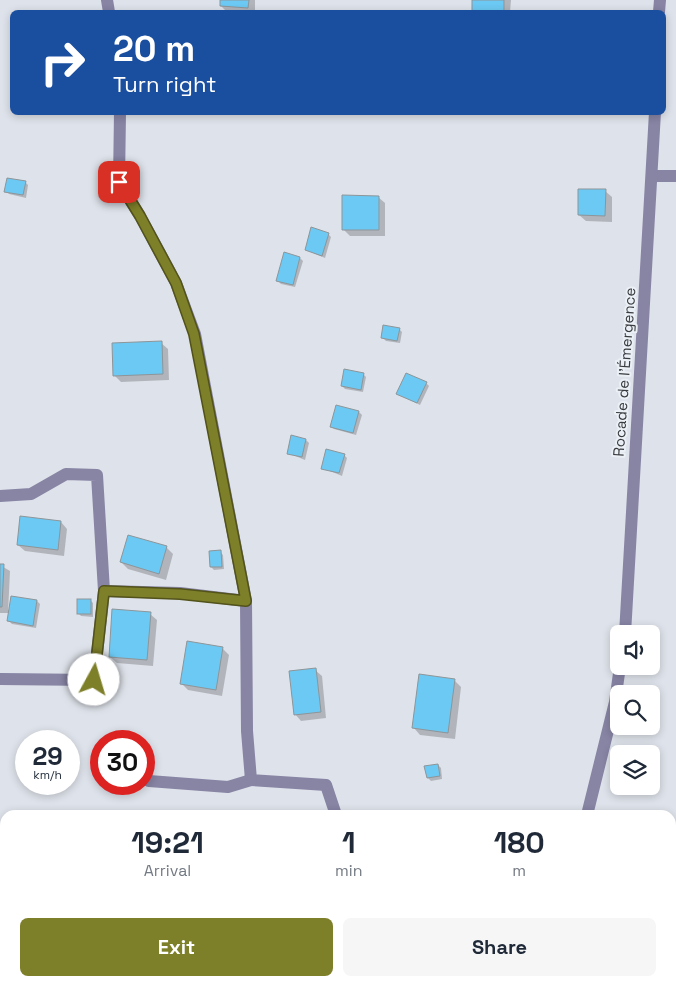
<!DOCTYPE html>
<html lang="en">
<head>
<meta charset="utf-8">
<style>
	body { margin:0; font-family:"Space Grotesk",sans-serif; background:#f6f6f7; color:#1f2937; height:100vh; display:flex; flex-direction:column; font-size:19px; white-space:nowrap }
	* { box-sizing:border-box; margin:0 }
	p { font-size:16px; color:#747a83 }
	.icon { flex:none; width:28px; height:28px; fill:none; stroke:currentColor; stroke-width:2; stroke-linecap:round; stroke-linejoin:round }
	.map { position:relative; flex:1; overflow:hidden }
	.side { position:absolute; left:0px; top:810px; width:676px; height:176px; display:flex; flex-direction:column; background:#fff; border-radius:15px 15px 0 0; box-shadow:0 2px 8px #0003 }
	.side>* { flex:none }
	.hud { position:absolute; left:10px; top:10px; width:656px; height:105px; border-radius:8px; box-shadow:0 2px 8px #0003; background:#1a4fa0; color:#fff; overflow:hidden }
	.buttons { position:absolute; left:610px; top:625px; display:grid; gap:10px }
	.buttons a { display:grid; place-items:center; width:50px; height:50px; border-radius:8px; background:#fff; box-shadow:0 2px 8px #0003; font-size:25px }
	.speed { position:absolute; left:15px; top:730px; display:flex; gap:10px; font-size:25px; font-weight:700; text-align:center }
	.speed>* { display:grid; place-content:center; width:65px; height:65px; border-radius:50%; background:#fff; box-shadow:0 2px 8px #0003; line-height:1 }
	.speed small { font-size:12px; font-weight:400 }
	.speed .limit { border:8px solid #d22; background:#fff; color:#111 }
	.pin { position:absolute; display:grid; place-items:center; width:42px; height:42px; color:#fff; margin:-21px; border-radius:10px; box-shadow:0 2px 8px #0006 }
	.me { position:absolute; width:55px; margin:-28px; rotate:6deg; stroke-linejoin:round; filter:drop-shadow(0 0 4px #0008) }
	.turn { display:flex; align-items:center; gap:18px; height:105px; padding:0 20px; font-size:22px }
	.turn .icon { width:65px; height:65px; stroke-width:2.5 }
	.turn b { display:block; font-size:35px; line-height:42px }
	.eta { display:flex; justify-content:space-evenly; align-items:center; height:85px; text-align:center }
	.eta b { font-size:30px; font-weight:700; line-height:35px }
	.cta { display:flex; gap:10px; margin-top:auto; padding:10px 20px }
	.cta a { flex:1; height:58px; border-radius:8px; background:#7e7f29; color:#fff; font-size:20px; font-weight:700; line-height:58px; text-align:center }
	.cta a+a { background:#f6f6f7; color:#1f2937 }
	.map>svg:first-child { display:block }
	.shadow { fill:#0003 }
	.building { fill:#6cc9f3; stroke:#8d9599 }
	.lines { fill:none; stroke-linecap:round; stroke-linejoin:round }
	.minor { stroke:#8784a4; stroke-width:12 }
	.route-casing { stroke:#52531b; stroke-width:12 }
	.route { stroke:#7e7f29; stroke-width:9 }
	.labels { text-anchor:middle; dominant-baseline:central; stroke-width:4; stroke-linejoin:round; paint-order:stroke }
	.street-label { font-size:15px; fill:#383a3d; stroke:#ebf0f7 }
</style>
</head>
<body>
<div class="map">
<svg width="676" height="986" viewBox="0 0 676 986">
	<rect width="100%" height="100%" fill="#dee2ea"/>
	<g class="shadow">
		<polygon points="221,0 255,0 255,12 227,12 221,6"/>
		<polygon points="474,0 511,0 510,12 475,12"/>
		<polygon points="25,182 28,185 26,198 9,194 6,191"/>
		<polygon points="605,191 612,197 612,222 586,221 579,215"/>
		<polygon points="378,197 385,203 385,236 350,236 343,229"/>
		<polygon points="328,234 331,237 325,258 306,250"/>
		<polygon points="300,258 303,261 295,287 281,284 278,281"/>
		<polygon points="399,329 402,332 400,343 386,341 383,338"/>
		<polygon points="161,343 168,349 169,380 121,382 114,375"/>
		<polygon points="363,374 366,377 363,392 345,389 342,386"/>
		<polygon points="426,383 429,386 420,405 398,394"/>
		<polygon points="337,406 359,412 362,415 356,435 334,429 331,426"/>
		<polygon points="306,440 309,443 305,460 288,453"/>
		<polygon points="344,455 347,458 342,476 323,468"/>
		<polygon points="61,522 67,529 64,556 25,551 18,545"/>
		<polygon points="128,537 167,548 173,554 166,580 128,569 121,562"/>
		<polygon points="220,552 223,555 224,569 214,570 211,567"/>
		<polygon points="0,565 10,571 8,613 13,598 37,601 40,604 36,628 12,624 9,621 10,613 0,613"/>
		<polygon points="90,600 93,603 93,617 81,616 78,613"/>
		<polygon points="150,614 157,620 153,666 117,663 110,657"/>
		<polygon points="222,648 229,655 222,696 188,690 182,684"/>
		<polygon points="315,670 322,676 326,718 301,721 295,714"/>
		<polygon points="454,680 461,687 455,739 420,735 414,728"/>
		<polygon points="438,765 441,768 442,779 431,781 428,778"/>
		<polygon points="105,784 131,784 132,791 112,794"/>
		<polygon points="671,878 676,880 674,925 671,924"/>
		<rect x="255" y="981" width="37" height="5"/>
		<polygon points="636,981 664,981 669,986 635,986"/>
	</g>
	<g class="building">
		<polygon points="220,0 249,0 248,8 220,6"/>
		<polygon points="472,0 504,0 504,12 472,11"/>
		<polygon points="7,178 26,181 23,195 4,192"/>
		<polygon points="578,189 606,189 605,216 578,215"/>
		<polygon points="342,195 379,196 379,230 342,230"/>
		<polygon points="311,227 329,233 322,256 305,250"/>
		<polygon points="284,252 300,257 293,285 276,281"/>
		<polygon points="383,325 400,328 397,341 381,338"/>
		<polygon points="162,341 163,374 113,376 112,343"/>
		<polygon points="344,369 364,373 361,390 341,386"/>
		<polygon points="406,373 427,382 417,403 396,394"/>
		<polygon points="336,405 359,411 353,433 330,427"/>
		<polygon points="291,435 306,439 302,457 287,454"/>
		<polygon points="326,449 345,454 339,473 321,469"/>
		<polygon points="20,516 61,521 58,550 17,545"/>
		<polygon points="128,535 167,546 159,574 120,562"/>
		<polygon points="221,550 222,567 210,567 209,551"/>
		<polygon points="0,564 4,564 2,607 0,607"/>
		<polygon points="11,596 37,600 33,626 7,621"/>
		<rect x="77" y="599" width="14" height="15"/>
		<polygon points="112,609 151,612 147,660 109,657"/>
		<polygon points="187,641 223,647 216,690 180,684"/>
		<polygon points="316,668 321,712 294,715 289,671"/>
		<polygon points="419,674 455,679 448,733 412,728"/>
		<polygon points="438,764 440,776 427,778 424,766"/>
		<polygon points="671,877 676,879 676,895 671,910"/>
		<polygon points="254,981 285,981 284,986 253,986"/>
		<polygon points="635,981 662,981 660,986 634,986"/>
	</g>
	<g class="lines">
		<g class="minor">
			<polyline points="107,0 109,12"/>
			<polyline points="659,12 660,0"/>
			<polyline points="120,112 119,182 140,216 176,283 195,334 246,601 247,731 251,780 326,785 336,815"/>
			<polyline points="653,176 676,176"/>
			<polyline points="0,496 31,494 66,474 97,475 104,591 94,680 0,679"/>
			<polyline points="104,591 180,593 246,601"/>
			<polyline points="625,634 655,112"/>
			<polyline points="149,781 228,787 251,780"/>
			<polyline points="587,815 615,702 620,666"/>
			<polyline points="342,981 342,986"/>
			<polyline points="539,986 540,981"/>
		</g>
	</g>
	<g class="lines">
		<g class="route-casing">
			<polyline id="route" points="94,680 104,591 180,594 246,601 194,334 176,283 140,216 119,182"/>
		</g>
		<use href="#route" class="route"/>
	</g>
	<g class="labels">
		<g class="street-label">
			<text transform="translate(624 372) rotate(-86)">Rocade de l'Émergence</text>
		</g>
	</g>
</svg>
<div class="buttons">
<a><svg class="icon" aria-label="sound" viewBox="0 0 24 24"><path d="M4 9h4l5-4v14l-5-4H4zM17 9q2 3 0 6"/></svg></a>
<a><svg class="icon" aria-label="search" viewBox="0 0 24 24"><circle cx="10" cy="10" r="6"/><path d="M15 15l6 6"/></svg></a>
<a><svg class="icon" aria-label="layers" viewBox="0 0 24 24"><path d="M12 4l9 5-9 5-9-5zM3 14l9 5 9-5"/></svg></a>
</div>
<div class="speed"><div>29<small>km/h</small></div><div class="limit">30</div></div>
<div class="pin" style="left:119px;top:182px;background:#d93025"><svg class="icon" aria-label="arrive" viewBox="0 0 24 24"><path d="M6 21V4h12l-3 4 3 4H6"/></svg></div>
<svg class="me" style="left:94px;top:680px" viewBox="-20 -20 40 40"><circle r="19" fill="#fff"/><path d="M0-13L10 11 0 6-10 11z" fill="#7e7f29"/></svg>
<div class="hud">
<div class="turn"><svg class="icon" aria-label="right" viewBox="0 0 24 24"><path d="M7 20v-9h11M14 6l5 5-5 5"/></svg><div><b>20 m</b>Turn right</div></div>
</div>
<section class="side">
<div class="eta">
<div><b>19:21</b><p>Arrival</p></div>
<div><b>1</b><p>min</p></div>
<div><b>180</b><p>m</p></div>
</div>
<div class="cta"><a>Exit</a><a>Share</a></div>
</section>
</div>
</body>
</html>
